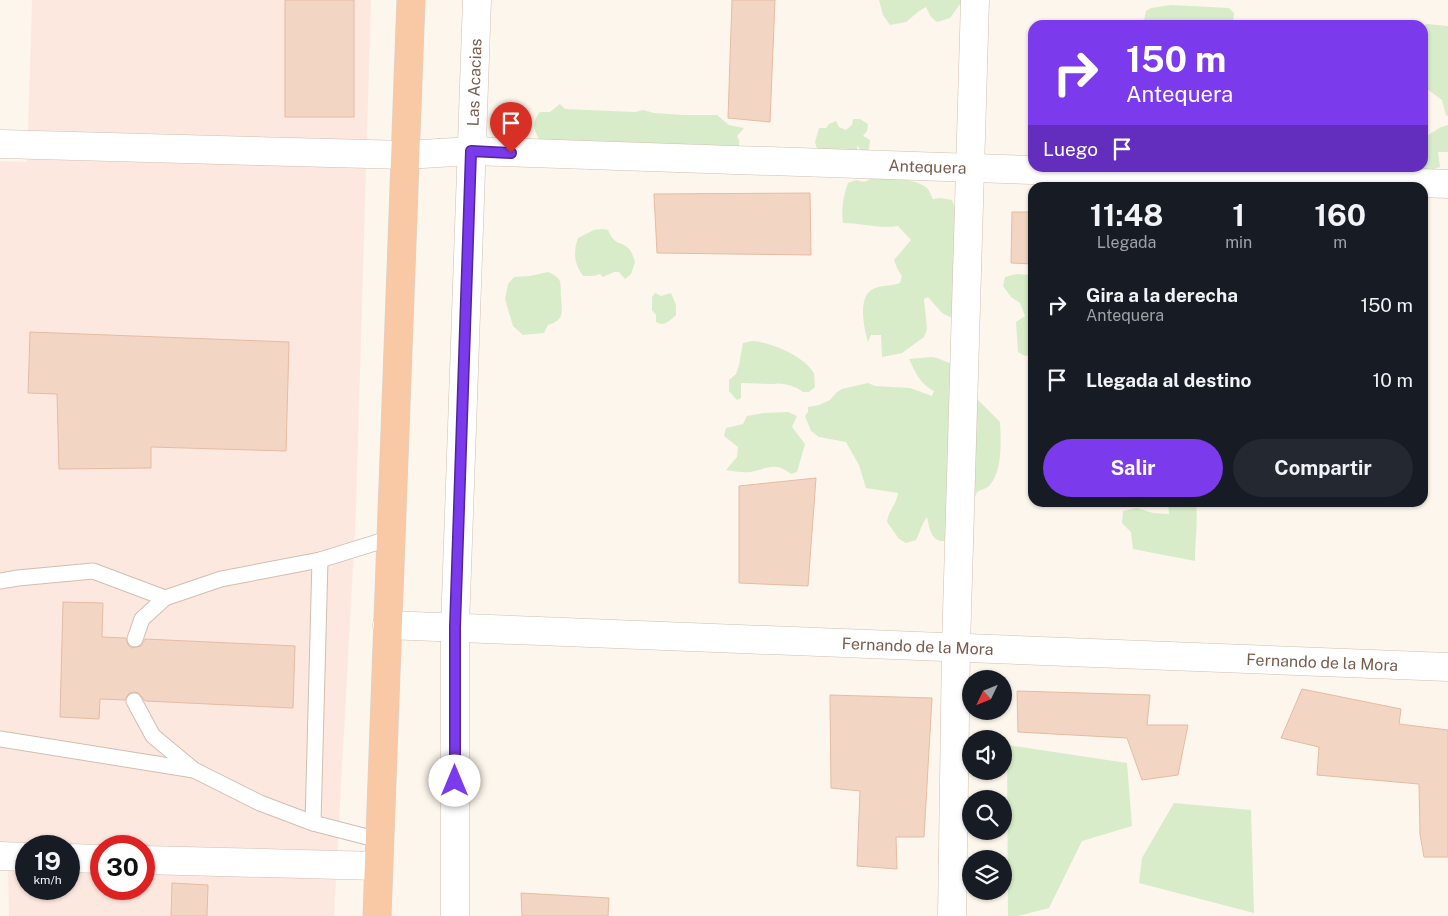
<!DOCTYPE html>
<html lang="es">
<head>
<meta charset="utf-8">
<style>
	body { margin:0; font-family:"Public Sans",sans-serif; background:#242831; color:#f1f3f6; height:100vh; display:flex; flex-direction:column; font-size:19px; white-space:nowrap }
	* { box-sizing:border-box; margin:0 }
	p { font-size:16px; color:#9ea1a6 }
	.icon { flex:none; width:28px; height:28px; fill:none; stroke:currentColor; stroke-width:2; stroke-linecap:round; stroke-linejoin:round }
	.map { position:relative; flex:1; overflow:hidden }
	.panel { position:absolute; left:1028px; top:182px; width:400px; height:325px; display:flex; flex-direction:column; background:#171b24; border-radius:15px; box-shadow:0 1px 4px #0004 }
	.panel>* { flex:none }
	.top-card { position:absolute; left:1028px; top:20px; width:400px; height:152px; border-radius:15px; box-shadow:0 1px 4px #0004; background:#7c3aed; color:#fff; overflow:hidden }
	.needle { width:32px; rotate:227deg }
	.controls { position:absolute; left:962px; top:670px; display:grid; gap:10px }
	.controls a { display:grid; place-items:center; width:50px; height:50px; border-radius:50%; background:#171b24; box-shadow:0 1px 4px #0004; font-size:25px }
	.speed { position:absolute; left:15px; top:835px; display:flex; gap:10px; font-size:25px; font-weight:700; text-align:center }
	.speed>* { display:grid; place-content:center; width:65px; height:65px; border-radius:50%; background:#171b24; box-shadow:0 1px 4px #0004; line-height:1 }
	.speed small { font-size:12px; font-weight:400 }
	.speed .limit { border:8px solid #d22; background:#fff; color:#111 }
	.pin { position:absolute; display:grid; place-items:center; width:42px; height:42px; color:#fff; margin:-51px -21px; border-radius:50% 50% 50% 0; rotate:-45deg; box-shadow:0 0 5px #0007 }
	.pin .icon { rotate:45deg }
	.me { position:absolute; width:55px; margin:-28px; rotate:0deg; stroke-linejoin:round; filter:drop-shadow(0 0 4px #0008) }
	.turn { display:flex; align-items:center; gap:18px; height:105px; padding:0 15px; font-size:22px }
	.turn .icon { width:65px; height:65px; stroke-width:2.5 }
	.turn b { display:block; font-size:35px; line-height:42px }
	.then { display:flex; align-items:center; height:48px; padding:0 15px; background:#0003; gap:10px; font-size:19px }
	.eta { display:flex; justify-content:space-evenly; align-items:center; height:85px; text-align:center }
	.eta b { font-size:30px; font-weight:700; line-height:35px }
	.cta { display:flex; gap:10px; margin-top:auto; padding:10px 15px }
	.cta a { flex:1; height:58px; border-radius:30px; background:#7c3aed; color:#fff; font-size:20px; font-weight:700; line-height:58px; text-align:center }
	.cta a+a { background:#242831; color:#f1f3f6 }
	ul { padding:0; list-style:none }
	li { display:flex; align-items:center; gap:15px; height:75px; padding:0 15px }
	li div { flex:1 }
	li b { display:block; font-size:19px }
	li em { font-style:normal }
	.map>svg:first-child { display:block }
	.commercial { fill:#fde8e0; fill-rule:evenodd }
	.green { fill:#d8ecc9 }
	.building { fill:#f3d5c3; stroke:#e6bba3 }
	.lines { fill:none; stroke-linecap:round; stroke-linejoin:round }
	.service-casing { stroke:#d1beb0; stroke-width:17 }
	.minor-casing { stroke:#d1beb0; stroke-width:29 }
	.trunk-casing { stroke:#dad1cd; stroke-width:29 }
	.service { stroke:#fff; stroke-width:15 }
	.minor { stroke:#fff; stroke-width:28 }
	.trunk { stroke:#f9c8a4; stroke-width:28 }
	.route-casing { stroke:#51269a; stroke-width:12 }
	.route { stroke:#7c3aed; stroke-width:9 }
	.labels { text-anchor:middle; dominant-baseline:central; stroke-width:4; stroke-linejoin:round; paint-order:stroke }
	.street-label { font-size:16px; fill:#7a5c4d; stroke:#fffaf3 }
</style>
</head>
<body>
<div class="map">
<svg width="1448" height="916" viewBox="0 0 1448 916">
	<rect width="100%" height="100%" fill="#fdf6ec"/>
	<path class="commercial" d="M 32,0 L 371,0 L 356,511 L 334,916 L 9,916 L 8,863 L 0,862 L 0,161 L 27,162 ZM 26,846 L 69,846 L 69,889 L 26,889 ZM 101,846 L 144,846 L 144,889 L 101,889 Z"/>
	<g class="green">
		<polygon points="879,0 963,0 950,18 937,22 931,17 926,7 919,11 906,22 890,25 883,15"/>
		<polygon points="1171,5 1229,8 1234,13 1233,25 1143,25 1146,11 1151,8"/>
		<polygon points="1427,24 1448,26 1448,116 1446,115 1442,100 1423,86 1423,26"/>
		<path d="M 560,104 L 565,109 L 635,112 L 643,110 L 654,113 L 684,115 L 717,115 L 729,125 L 744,128 L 737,136 L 739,140 L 739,147 L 543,146 C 536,133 529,125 540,112 L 550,112 Z"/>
		<polygon points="853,119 860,119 868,124 867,131 863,136 870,140 868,157 857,146 857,156 818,152 815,142 819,128 826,128 829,124 836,121 839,127 846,130 852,125"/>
		<polygon points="1448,125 1448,152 1438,152 1440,167 1432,170 1381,173 1382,168 1422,168 1423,135 1425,137 1441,127"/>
		<path d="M 893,175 C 903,181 918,180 927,188 C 930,191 931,196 933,199 L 941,198 L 952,200 L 957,215 L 952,318 L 942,313 L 928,297 L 924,299 L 927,329 L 924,337 L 902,353 L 882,357 L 881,335 L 871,335 L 868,342 C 864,329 857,297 873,289 C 880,285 892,286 900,283 L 902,276 L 898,270 L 894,260 L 911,240 L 898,226 C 877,229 863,223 843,223 C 841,208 843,197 848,183 L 856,180 L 864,182 L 873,178 Z"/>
		<path d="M 602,229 L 608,230 C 615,247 622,240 630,250 C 632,253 634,258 635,262 L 631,274 L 625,279 L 619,272 L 614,272 L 603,277 L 600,274 L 594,276 L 583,276 C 574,263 573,253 578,238 L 594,230 Z"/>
		<path d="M 548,272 C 564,279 560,283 561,297 C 562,312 565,320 548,325 L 544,333 L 523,335 L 513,326 L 505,299 L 508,284 L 514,277 L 530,276 Z"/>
		<polygon points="1016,274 1032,275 1032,354 1025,356 1018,352 1016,322 1025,316 1020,303 1011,297 1003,286 1005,277"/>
		<path d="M 655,293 L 661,296 L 671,293 L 676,305 L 676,315 C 669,321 665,327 656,322 L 656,315 L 652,310 L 652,297 Z"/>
		<path d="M 752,341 C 771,342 804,356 814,373 L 815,387 L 809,392 L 803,392 C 796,386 782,382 773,384 L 741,383 L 741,398 L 737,400 L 729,391 L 729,380 L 736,374 L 739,365 L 743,343 Z"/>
		<path d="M 932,357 C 940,358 945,362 953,364 L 950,540 C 932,545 930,531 927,517 C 922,523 920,532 916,540 L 906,543 L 899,539 L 887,522 C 888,511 896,506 898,493 L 866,488 L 859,465 L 846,442 L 819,437 L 811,431 L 805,416 L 808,412 L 808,407 L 819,405 L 830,400 L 837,392 L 842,389 L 868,383 L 875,386 L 910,388 L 932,396 L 934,391 C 921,385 915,372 909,359 Z"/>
		<path d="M 975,397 L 1000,422 C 1001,441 1003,473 988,487 C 985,489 980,490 977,492 L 974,500 Z"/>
		<path d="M 788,412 L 797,416 L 792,427 L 805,444 L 797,472 L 791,474 C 774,461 767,469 750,472 C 742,473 733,471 726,470 L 737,457 L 738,447 L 724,436 L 726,428 L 743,424 L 747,416 L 764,413 Z"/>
		<path d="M 1168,503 L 1196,503 C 1198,522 1195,541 1195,561 L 1133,549 L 1131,532 L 1122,523 L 1123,511 L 1137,508 L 1153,513 L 1169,514 Z"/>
		<polygon points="1007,745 1127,763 1132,826 1082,841 1049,908 1018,916 1008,916"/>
		<polygon points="1174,803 1251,810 1254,913 1139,883 1142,858"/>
	</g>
	<g class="building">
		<rect x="285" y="0" width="69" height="117"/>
		<polygon points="732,0 775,0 770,122 728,118"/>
		<polygon points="810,193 811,255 657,253 654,194"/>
		<polygon points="1012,212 1032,212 1032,264 1011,263"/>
		<polygon points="30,332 289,342 286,451 151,447 151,468 59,469 57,394 28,393"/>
		<polygon points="816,478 808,586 739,583 739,486"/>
		<polygon points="63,602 103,603 102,637 126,638 128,645 132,648 141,646 145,639 295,646 293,708 145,701 139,693 134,692 129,693 125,700 100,699 99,719 60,717"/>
		<polygon points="1302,689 1401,709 1399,724 1448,730 1448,857 1424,857 1420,834 1419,784 1317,775 1319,747 1281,738"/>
		<polygon points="1017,691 1150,695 1147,725 1188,725 1178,775 1142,780 1127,738 1018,732"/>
		<polygon points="830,695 932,698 924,837 896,837 897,869 857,866 860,791 831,788"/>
		<polygon points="172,883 208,885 207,916 171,916"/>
		<polygon points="521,893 609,898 608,916 522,916"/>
	</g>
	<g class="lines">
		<g class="service-casing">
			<g id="service">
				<polyline points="0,581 18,578 93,571 165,598"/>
				<polyline points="135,639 142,619 165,598 221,579 320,560 391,538"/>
				<polyline points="134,701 153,736 194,770 260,803 313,823 379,840"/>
				<polyline points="0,739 194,770"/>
				<polyline points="313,823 320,560"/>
			</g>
		</g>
		<g class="minor-casing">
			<g id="minor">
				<path id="s1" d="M 0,144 L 406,155 L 471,151 L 1448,184"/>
				<path id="s2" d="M 387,625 L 1448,667"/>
				<polyline points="0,856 26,857"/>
				<polyline points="69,858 101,859"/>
				<polyline points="144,860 378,866"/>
				<path id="s3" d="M 455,916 L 455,627 L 477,0"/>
				<polyline points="952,916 956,647 975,0"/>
			</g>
		</g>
		<g class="trunk-casing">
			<polyline id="trunk" points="377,916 411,0"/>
		</g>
		<use href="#service" class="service"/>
		<use href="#minor" class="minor"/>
		<use href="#trunk" class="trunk"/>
	</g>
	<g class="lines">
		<g class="route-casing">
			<polyline id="route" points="455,781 455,627 471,151 511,153"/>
		</g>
		<use href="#route" class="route"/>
	</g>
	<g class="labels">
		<g class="street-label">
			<text stroke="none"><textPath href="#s3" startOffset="834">Las Acacias</textPath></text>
			<text stroke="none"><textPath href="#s1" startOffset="928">Antequera</textPath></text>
			<text stroke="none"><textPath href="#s2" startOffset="531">Fernando de la Mora</textPath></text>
			<text stroke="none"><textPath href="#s2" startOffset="936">Fernando de la Mora</textPath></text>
		</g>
	</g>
</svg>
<div class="controls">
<a><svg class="needle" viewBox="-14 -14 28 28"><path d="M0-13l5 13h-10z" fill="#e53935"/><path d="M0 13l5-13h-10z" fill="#9ea1a6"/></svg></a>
<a><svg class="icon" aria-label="sound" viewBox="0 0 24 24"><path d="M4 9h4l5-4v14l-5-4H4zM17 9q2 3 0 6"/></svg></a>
<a><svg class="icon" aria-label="search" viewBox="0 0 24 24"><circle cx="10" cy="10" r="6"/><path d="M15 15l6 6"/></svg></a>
<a><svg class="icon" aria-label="layers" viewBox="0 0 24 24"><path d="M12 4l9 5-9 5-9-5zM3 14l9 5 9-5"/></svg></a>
</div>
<div class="speed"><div>19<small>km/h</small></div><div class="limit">30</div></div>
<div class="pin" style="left:511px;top:153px;background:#d93025"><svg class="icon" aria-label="arrive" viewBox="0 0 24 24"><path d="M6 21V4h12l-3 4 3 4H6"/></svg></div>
<svg class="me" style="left:455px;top:781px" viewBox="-20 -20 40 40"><circle r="19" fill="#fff"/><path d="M0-13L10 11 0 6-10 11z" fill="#7c3aed"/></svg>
<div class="top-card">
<div class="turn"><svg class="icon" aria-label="right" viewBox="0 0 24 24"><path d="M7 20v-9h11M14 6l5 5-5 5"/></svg><div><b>150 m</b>Antequera</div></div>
<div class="then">Luego<svg class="icon" aria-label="arrive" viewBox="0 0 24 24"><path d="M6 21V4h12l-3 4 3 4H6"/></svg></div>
</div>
<section class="panel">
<div class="eta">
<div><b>11:48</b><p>Llegada</p></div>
<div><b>1</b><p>min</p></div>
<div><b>160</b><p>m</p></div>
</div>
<ul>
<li><svg class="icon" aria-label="right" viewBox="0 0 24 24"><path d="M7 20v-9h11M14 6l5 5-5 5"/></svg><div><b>Gira a la derecha</b><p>Antequera</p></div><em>150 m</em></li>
<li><svg class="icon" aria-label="arrive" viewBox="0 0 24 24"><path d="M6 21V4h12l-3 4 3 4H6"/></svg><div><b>Llegada al destino</b></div><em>10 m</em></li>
</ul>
<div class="cta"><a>Salir</a><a>Compartir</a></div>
</section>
</div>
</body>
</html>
